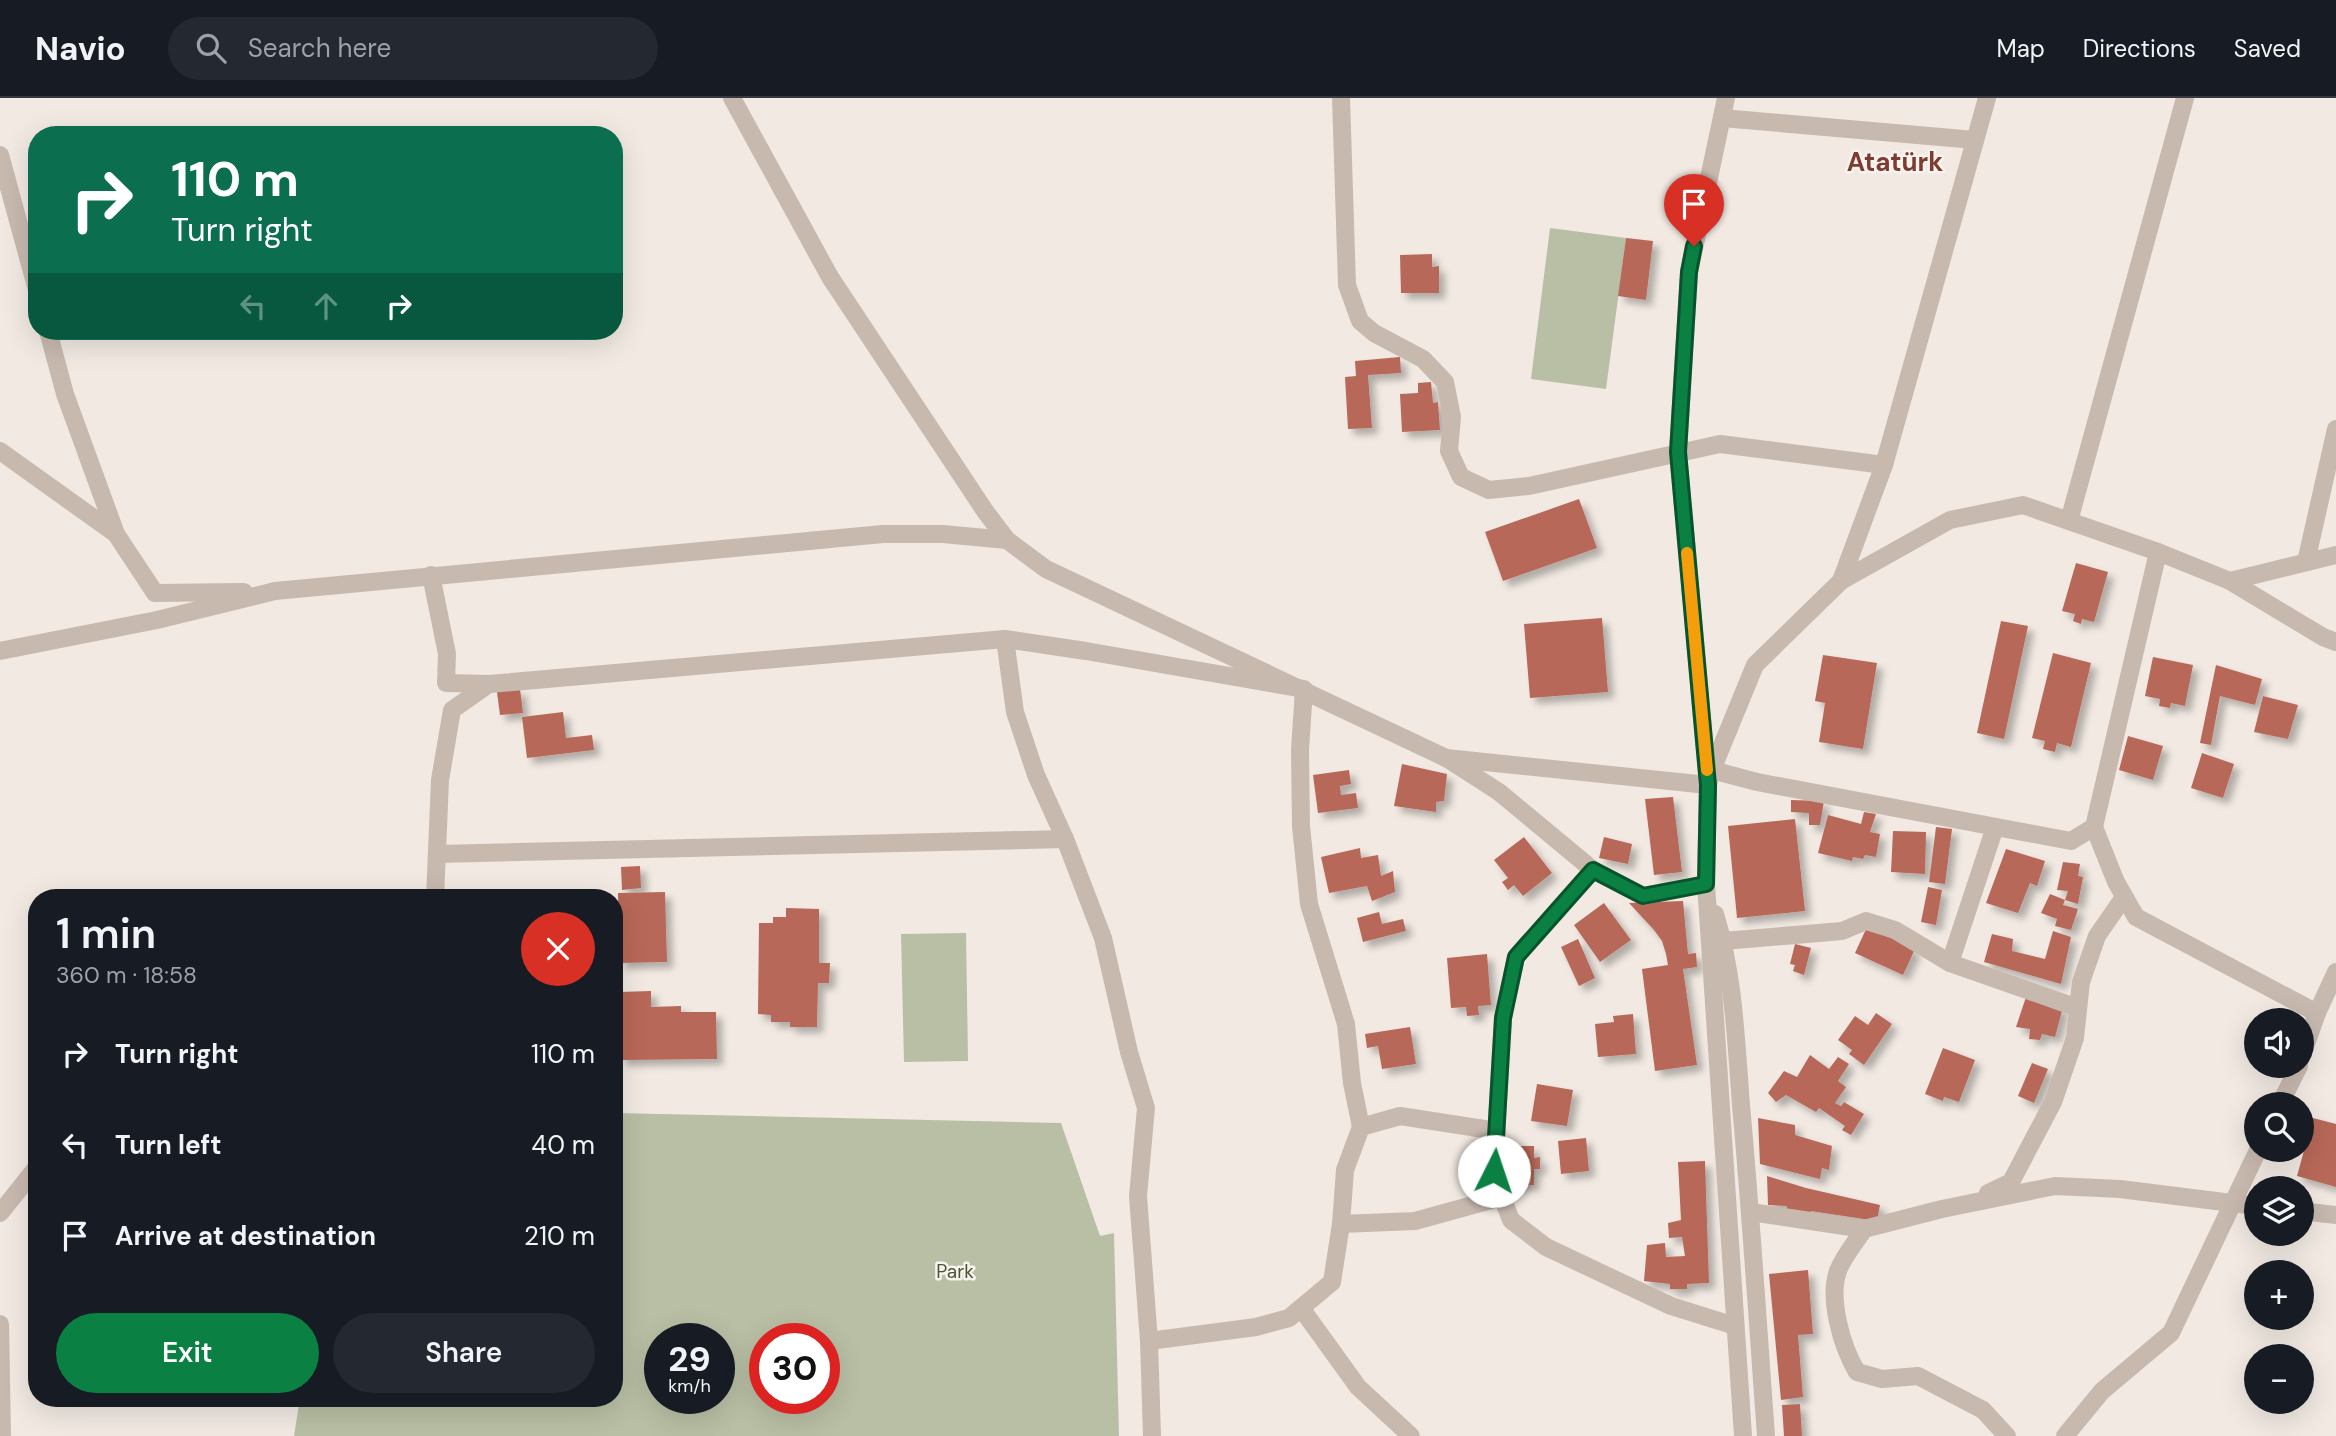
<!DOCTYPE html>
<html lang="en">
<head>
<meta charset="utf-8">
<style>
	body { margin:0; font-family:"DM Sans",sans-serif; background:#242831; color:#f1f3f6; height:100vh; display:flex; flex-direction:column; font-size:26px; white-space:nowrap }
	* { box-sizing:border-box; margin:0 }
	p { font-size:23px; color:#9ea1a6 }
	.icon { flex:none; width:38px; height:38px; fill:none; stroke:currentColor; stroke-width:2; stroke-linecap:round; stroke-linejoin:round }
	.map { position:relative; flex:1; overflow:hidden }
	.details { position:absolute; left:28px; top:791px; width:595px; height:518px; display:flex; flex-direction:column; background:#171b24; border-radius:28px; box-shadow:0 7px 28px #0002 }
	.details>* { flex:none }
	.banner { position:absolute; left:28px; top:28px; width:595px; height:214px; border-radius:28px; box-shadow:0 7px 28px #0002; background:#0b6e4f; color:#fff; overflow:hidden }
	.buttons { position:absolute; left:2244px; top:910px; display:grid; gap:14px }
	.buttons a { display:grid; place-items:center; width:70px; height:70px; border-radius:50%; background:#171b24; box-shadow:0 7px 28px #0002; font-size:35px }
	.speed { position:absolute; left:644px; top:1225px; display:flex; gap:14px; font-size:35px; font-weight:700; text-align:center }
	.speed>* { display:grid; place-content:center; width:91px; height:91px; border-radius:50%; background:#171b24; box-shadow:0 7px 28px #0002; line-height:1 }
	.speed small { font-size:18px; font-weight:400 }
	.speed .limit { border:10px solid #d22; background:#fff; color:#111 }
	.pin { position:absolute; display:grid; place-items:center; width:60px; height:60px; color:#fff; margin:-72px -30px; border-radius:50% 50% 50% 0; rotate:-45deg; box-shadow:0 0 7px #0007 }
	.pin .icon { rotate:45deg }
	.me { position:absolute; width:77px; margin:-38px; rotate:4deg; stroke-linejoin:round; filter:drop-shadow(0 0 5px #0008) }
	.turn { display:flex; align-items:center; gap:24px; height:147px; padding:0 28px; font-size:32px }
	.turn .icon { width:91px; height:91px; stroke-width:2.5 }
	.turn b { display:block; font-size:49px; line-height:60px }
	.lanes { display:flex; align-items:center; height:66px; padding:0 28px; background:#0003; justify-content:center; gap:35px; direction:ltr }
	.lanes .off { opacity:.35 }
	.round { display:grid; place-items:center; flex:none; width:74px; height:74px; border-radius:37px; background:#242831 }
	.overview { display:flex; align-items:center; justify-content:space-between; height:119px; padding:0 28px }
	h1 { font-size:42px; font-weight:600; line-height:52px }
	.primary-button { display:flex; gap:14px; margin-top:auto; padding:14px 28px }
	.primary-button a { flex:1; height:80px; border-radius:42px; background:#0b8043; color:#fff; font-size:28px; font-weight:600; line-height:80px; text-align:center }
	.primary-button a+a { background:#242831; color:#f1f3f6 }
	ul { padding:0; list-style:none }
	li { display:flex; align-items:center; gap:21px; height:91px; padding:0 28px }
	li div { flex:1 }
	li b { display:block; font-size:26px }
	li em { font-style:normal }
	header { display:flex; align-items:center; gap:42px; box-sizing:border-box; height:98px; padding:0 35px; background:#171b24; border-bottom:2px solid #363941 }
	header strong { font-size:33px }
	nav { display:flex; gap:38px; margin-inline-start:auto; font-size:24px }
	.search { width:490px; height:63px; background:#242831; display:flex; align-items:center; gap:18px; box-sizing:border-box; padding:0 24px; border-radius:38px; color:#9ea1a6; font-size:26px }
	.map>svg:first-child { display:block }
	.green { fill:#b8bfa4; fill-rule:evenodd }
	.building { fill:#b86859; filter:url(#shadow) }
	.lines { fill:none; stroke-linecap:round; stroke-linejoin:round }
	.minor { stroke:#c8b9af; stroke-width:18 }
	.tertiary { stroke:#c8b9af; stroke-width:18 }
	.route-casing { stroke:#07532c; stroke-width:18 }
	.route { stroke:#0b8043; stroke-width:12 }
	.slow { stroke:#f59e0b; stroke-width:12 }
	.labels { text-anchor:middle; dominant-baseline:central; stroke-width:5; stroke-linejoin:round; paint-order:stroke }
	.park-label { font-size:19px; fill:#4b5433; stroke:#f9f3ef }
	.district-label { font-size:26px; font-weight:bold; fill:#7e3b2f; stroke:#f9f3ef }
</style>
</head>
<body>
<header>
<strong>Navio</strong>
<div class="search"><svg class="icon" aria-label="search" viewBox="0 0 24 24"><circle cx="10" cy="10" r="6"/><path d="M15 15l6 6"/></svg>Search here</div>
<nav><a>Map</a><a>Directions</a><a>Saved</a></nav>
</header>
<div class="map">
<svg width="2336" height="1338" viewBox="0 0 2336 1338">
	<defs>
		<filter id="shadow"><feDropShadow dx="6" dy="6" stdDeviation="3.5" flood-color="#0004"/></filter>
	</defs>
	<rect width="100%" height="100%" fill="#f1e9e2"/>
	<g class="green">
		<polygon points="1550,130 1626,140 1606,291 1531,281"/>
		<polygon points="966,835 968,963 904,964 901,836"/>
		<path d="M 614,1015 L 1061,1025 L 1100,1138 L 1114,1135 L 1119,1338 L 294,1338 L 300,1300 L 614,1300 ZM 660,1241 L 719,1241 L 719,1300 L 660,1300 ZM 765,1241 L 824,1241 L 824,1300 L 765,1300 Z"/>
	</g>
	<g class="building">
		<polygon points="1626,140 1653,143 1646,202 1618,198"/>
		<polygon points="1432,156 1432,169 1439,168 1439,195 1401,195 1400,157"/>
		<polygon points="1400,259 1401,275 1368,277 1372,330 1348,331 1345,279 1356,278 1355,263"/>
		<polygon points="1431,284 1433,305 1438,304 1440,332 1402,334 1400,296 1418,295 1418,285"/>
		<polygon points="1579,401 1597,450 1503,483 1485,434"/>
		<polygon points="2076,465 2108,474 2094,524 2082,521 2081,526 2073,523 2075,516 2062,513"/>
		<polygon points="1602,520 1608,594 1530,600 1524,526"/>
		<polygon points="2001,523 2028,528 2004,641 1977,635"/>
		<polygon points="2053,555 2091,565 2071,649 2057,645 2055,654 2043,651 2045,643 2032,640"/>
		<polygon points="1823,557 1877,565 1863,651 1819,644 1825,605 1815,603"/>
		<polygon points="2153,559 2193,567 2185,608 2171,605 2170,610 2159,608 2160,601 2145,598"/>
		<polygon points="2216,567 2262,581 2255,607 2220,598 2211,647 2200,645"/>
		<polygon points="520,591 523,615 500,617 497,594"/>
		<polygon points="2263,598 2298,607 2288,641 2254,634"/>
		<polygon points="563,614 566,640 592,637 594,652 527,660 522,619"/>
		<polygon points="2128,638 2163,648 2153,682 2119,672"/>
		<polygon points="2202,655 2234,666 2223,700 2191,690"/>
		<polygon points="1402,666 1447,676 1444,703 1436,704 1436,714 1394,708"/>
		<polygon points="1349,672 1351,686 1340,688 1341,697 1356,695 1358,710 1318,715 1313,677"/>
		<polygon points="1673,699 1682,774 1654,777 1645,701"/>
		<polygon points="1791,702 1824,703 1820,727 1809,727 1809,715 1791,714"/>
		<polygon points="1864,714 1876,716 1870,734 1880,736 1876,759 1865,757 1863,761 1853,759 1852,763 1818,755 1828,717 1861,726"/>
		<polygon points="1795,721 1805,813 1737,820 1728,728"/>
		<polygon points="1936,729 1952,731 1945,786 1929,784"/>
		<polygon points="1893,733 1926,734 1925,776 1891,774"/>
		<polygon points="1524,739 1552,775 1523,798 1514,787 1508,792 1502,784 1508,780 1494,762"/>
		<polygon points="1604,739 1632,746 1628,766 1599,760"/>
		<polygon points="1360,750 1361,760 1378,757 1381,778 1393,773 1395,794 1372,803 1367,788 1329,795 1321,759"/>
		<polygon points="2006,751 2045,763 2037,788 2030,785 2018,815 1986,805"/>
		<polygon points="2063,764 2080,766 2078,778 2083,779 2078,806 2065,802 2068,793 2057,792"/>
		<polygon points="640,768 641,790 622,792 621,769"/>
		<polygon points="1928,789 1942,792 1936,827 1921,824"/>
		<polygon points="665,794 667,864 619,865 618,795"/>
		<polygon points="2050,796 2065,802 2063,807 2078,811 2071,832 2055,828 2057,821 2041,815"/>
		<polygon points="1683,803 1688,856 1696,855 1697,869 1683,871 1697,967 1655,973 1642,871 1668,867 1666,856 1662,843 1654,832 1629,805"/>
		<polygon points="1604,805 1631,842 1600,864 1574,827"/>
		<polygon points="786,810 819,811 819,865 830,865 829,885 818,885 817,929 790,929 790,924 771,924 771,917 758,916 759,825 773,825 773,819 786,819"/>
		<polygon points="1379,814 1382,826 1403,821 1406,833 1363,844 1357,820"/>
		<polygon points="1867,829 1915,851 1903,877 1855,855"/>
		<polygon points="2053,833 2071,839 2061,886 1984,864 1992,836 2013,841 2012,853 2045,861"/>
		<polygon points="1578,841 1595,880 1579,888 1561,849"/>
		<polygon points="1795,846 1811,850 1804,877 1793,873 1795,867 1790,866"/>
		<polygon points="1487,856 1491,907 1478,908 1479,917 1467,918 1466,909 1451,910 1447,860"/>
		<polygon points="651,893 651,909 681,908 681,914 716,914 717,961 620,962 619,894"/>
		<polygon points="2026,899 2063,909 2055,939 2042,936 2040,942 2029,941 2030,931 2016,929"/>
		<polygon points="1876,915 1892,926 1864,967 1849,956 1852,952 1838,942 1855,918 1868,927"/>
		<polygon points="1633,916 1636,956 1598,959 1595,926 1614,924 1613,918"/>
		<polygon points="1410,929 1416,966 1382,971 1378,948 1367,950 1365,936"/>
		<polygon points="1943,950 1975,962 1959,1004 1944,999 1943,1003 1925,996"/>
		<polygon points="1810,957 1829,971 1838,959 1849,966 1838,983 1846,989 1835,1005 1841,1008 1844,1004 1864,1016 1851,1037 1842,1032 1845,1028 1819,1010 1816,1014 1786,997 1776,1004 1768,995 1784,973 1797,979"/>
		<polygon points="2032,965 2048,971 2034,1005 2018,998"/>
		<polygon points="1537,986 1573,992 1567,1028 1531,1023"/>
		<polygon points="1758,1020 1795,1027 1795,1037 1832,1048 1829,1072 1822,1070 1820,1081 1760,1066"/>
		<polygon points="2313,1020 2336,1026 2336,1089 2297,1078"/>
		<polygon points="1586,1040 1589,1073 1561,1076 1558,1043"/>
		<polygon points="1502,1048 1534,1048 1534,1060 1540,1059 1540,1071 1534,1071 1534,1087 1503,1088"/>
		<polygon points="1705,1063 1709,1185 1687,1186 1687,1191 1670,1191 1670,1186 1644,1183 1647,1147 1665,1145 1666,1159 1685,1158 1682,1139 1669,1140 1668,1125 1681,1122 1678,1064"/>
		<polygon points="1767,1078 1806,1090 1880,1107 1877,1123 1811,1113 1811,1120 1786,1114 1787,1108 1768,1107"/>
		<polygon points="1808,1172 1813,1236 1798,1237 1803,1299 1781,1302 1769,1176"/>
		<polygon points="1800,1306 1802,1338 1784,1338 1782,1307"/>
	</g>
	<g class="lines">
		<g class="minor">
			<polyline points="1341,0 1347,187 1360,223 1374,235 1423,261 1445,284 1452,319 1449,353 1461,379 1489,392 1529,388 1720,346 1884,367"/>
			<polyline points="1722,20 1975,42"/>
			<polyline points="0,57 37,192"/>
			<polyline points="48,233 65,296 116,436 155,495 244,494"/>
			<polyline points="0,353 116,436"/>
			<polyline points="2069,423 2185,0"/>
			<polyline points="2306,464 2336,331"/>
			<polyline points="431,477 447,556 446,585 489,586 1005,541 1086,553 1304,591 1300,652 1301,728 1309,806 1346,926 1352,985 1361,1029 1345,1072 1341,1126 1332,1184 1289,1220 1256,1229 1149,1243"/>
			<polyline points="1841,483 1884,367 1987,0"/>
			<polyline points="2230,483 2323,539 2336,544"/>
			<polyline points="1005,541 1015,614 1036,677 1065,741 1103,840 1129,954 1146,1010 1138,1098 1149,1243 1152,1338"/>
			<polyline points="0,553 157,522 275,493 883,436 943,436 1007,442"/>
			<polyline points="1446,660 1499,694 1593,772 1643,798 1706,786"/>
			<polyline points="1712,672 1755,567 1841,483 1950,422 2023,407 2158,454 2230,483 2336,457"/>
			<polyline points="1709,683 1712,672 1757,684 2071,743 2094,729 2158,454"/>
			<polyline points="2094,729 2116,784 2136,819 2317,915"/>
			<polyline points="437,756 1065,741"/>
			<polyline points="1593,772 1516,859 1503,920 1494,1073 1502,1099 1511,1122 1546,1149 1671,1208 1735,1228"/>
			<polyline points="435,800 440,682 452,612 489,586"/>
			<polyline points="1723,843 1842,833 1866,823 1895,832 1950,865 2078,910"/>
			<polyline points="1950,865 1995,729"/>
			<polyline points="2301,960 2317,915 2336,874"/>
			<polyline points="2280,1006 2299,968"/>
			<polyline points="1361,1029 1400,1018 1497,1033"/>
			<polyline points="1988,1095 2011,1084 2053,1004 2075,940 2081,884 2097,838 2124,799"/>
			<polyline points="2301,1113 2336,1117"/>
			<polyline points="1751,1114 1864,1131 1942,1111 2055,1088 2120,1091 2256,1108"/>
			<polyline points="0,1115 37,1069"/>
			<polyline points="1341,1126 1415,1123 1502,1099"/>
			<path d="M 1864,1131 C 1856,1144 1843,1159 1838,1173 C 1828,1201 1842,1249 1857,1274 L 1882,1281 L 1918,1278 L 1983,1312 L 2007,1338"/>
			<polyline points="1301,1210 1358,1289 1411,1338"/>
			<polyline points="0,1226 2,1338"/>
			<polyline points="2065,1338 2102,1293 2171,1235 2258,1052"/>
		</g>
		<g class="tertiary">
			<polyline points="732,0 830,179 985,413 1007,442 1046,471 1446,660 1708,687"/>
			<polyline points="1726,0 1689,174 1678,354 1708,687 1706,786 1743,1338"/>
			<path d="M 1715,816 C 1734,878 1736,943 1741,1007 C 1751,1117 1758,1228 1766,1338"/>
		</g>
	</g>
	<g class="lines">
		<g class="route-casing">
			<polyline id="route" points="1494,1073 1503,920 1516,859 1593,772 1643,798 1706,786 1708,687 1678,354 1689,174 1694,148"/>
		</g>
		<use href="#route" class="route"/>
		<polyline class="slow" points="1687,455 1707,672"/>
	</g>
	<g class="labels">
		<g class="park-label">
			<text x="955" y="1173">Park</text>
		</g>
		<g class="district-label">
			<text x="1895" y="64">Atatürk</text>
		</g>
	</g>
</svg>
<div class="buttons">
<a><svg class="icon" aria-label="sound" viewBox="0 0 24 24"><path d="M4 9h4l5-4v14l-5-4H4zM17 9q2 3 0 6"/></svg></a>
<a><svg class="icon" aria-label="search" viewBox="0 0 24 24"><circle cx="10" cy="10" r="6"/><path d="M15 15l6 6"/></svg></a>
<a><svg class="icon" aria-label="layers" viewBox="0 0 24 24"><path d="M12 4l9 5-9 5-9-5zM3 14l9 5 9-5"/></svg></a>
<a>+</a>
<a>−</a>
</div>
<div class="speed"><div>29<small>km/h</small></div><div class="limit">30</div></div>
<div class="pin" style="left:1694px;top:148px;background:#d93025"><svg class="icon" aria-label="arrive" viewBox="0 0 24 24"><path d="M6 21V4h12l-3 4 3 4H6"/></svg></div>
<svg class="me" style="left:1494px;top:1073px" viewBox="-20 -20 40 40"><circle r="19" fill="#fff"/><path d="M0-13L10 11 0 6-10 11z" fill="#0b8043"/></svg>
<div class="banner">
<div class="turn"><svg class="icon" aria-label="right" viewBox="0 0 24 24"><path d="M7 20v-9h11M14 6l5 5-5 5"/></svg><div><b>110 m</b>Turn right</div></div>
<div class="lanes"><svg class="icon off" aria-label="left" viewBox="0 0 24 24"><path d="M17 20v-9H6M10 6l-5 5 5 5"/></svg><svg class="icon off" aria-label="ahead" viewBox="0 0 24 24"><path d="M12 20V5M6 11l6-6 6 6"/></svg><svg class="icon" aria-label="right" viewBox="0 0 24 24"><path d="M7 20v-9h11M14 6l5 5-5 5"/></svg></div>
</div>
<section class="details">
<div class="overview"><div><h1>1 min</h1><p>360 m · 18:58</p></div><a class="round" style="background:#d93025;color:#fff"><svg class="icon" aria-label="close" viewBox="0 0 24 24"><path d="M6 6l12 12M18 6L6 18"/></svg></a></div>
<ul>
<li><svg class="icon" aria-label="right" viewBox="0 0 24 24"><path d="M7 20v-9h11M14 6l5 5-5 5"/></svg><div><b>Turn right</b></div><em>110 m</em></li>
<li><svg class="icon" aria-label="left" viewBox="0 0 24 24"><path d="M17 20v-9H6M10 6l-5 5 5 5"/></svg><div><b>Turn left</b></div><em>40 m</em></li>
<li><svg class="icon" aria-label="arrive" viewBox="0 0 24 24"><path d="M6 21V4h12l-3 4 3 4H6"/></svg><div><b>Arrive at destination</b></div><em>210 m</em></li>
</ul>
<div class="primary-button"><a>Exit</a><a>Share</a></div>
</section>
</div>
</body>
</html>
